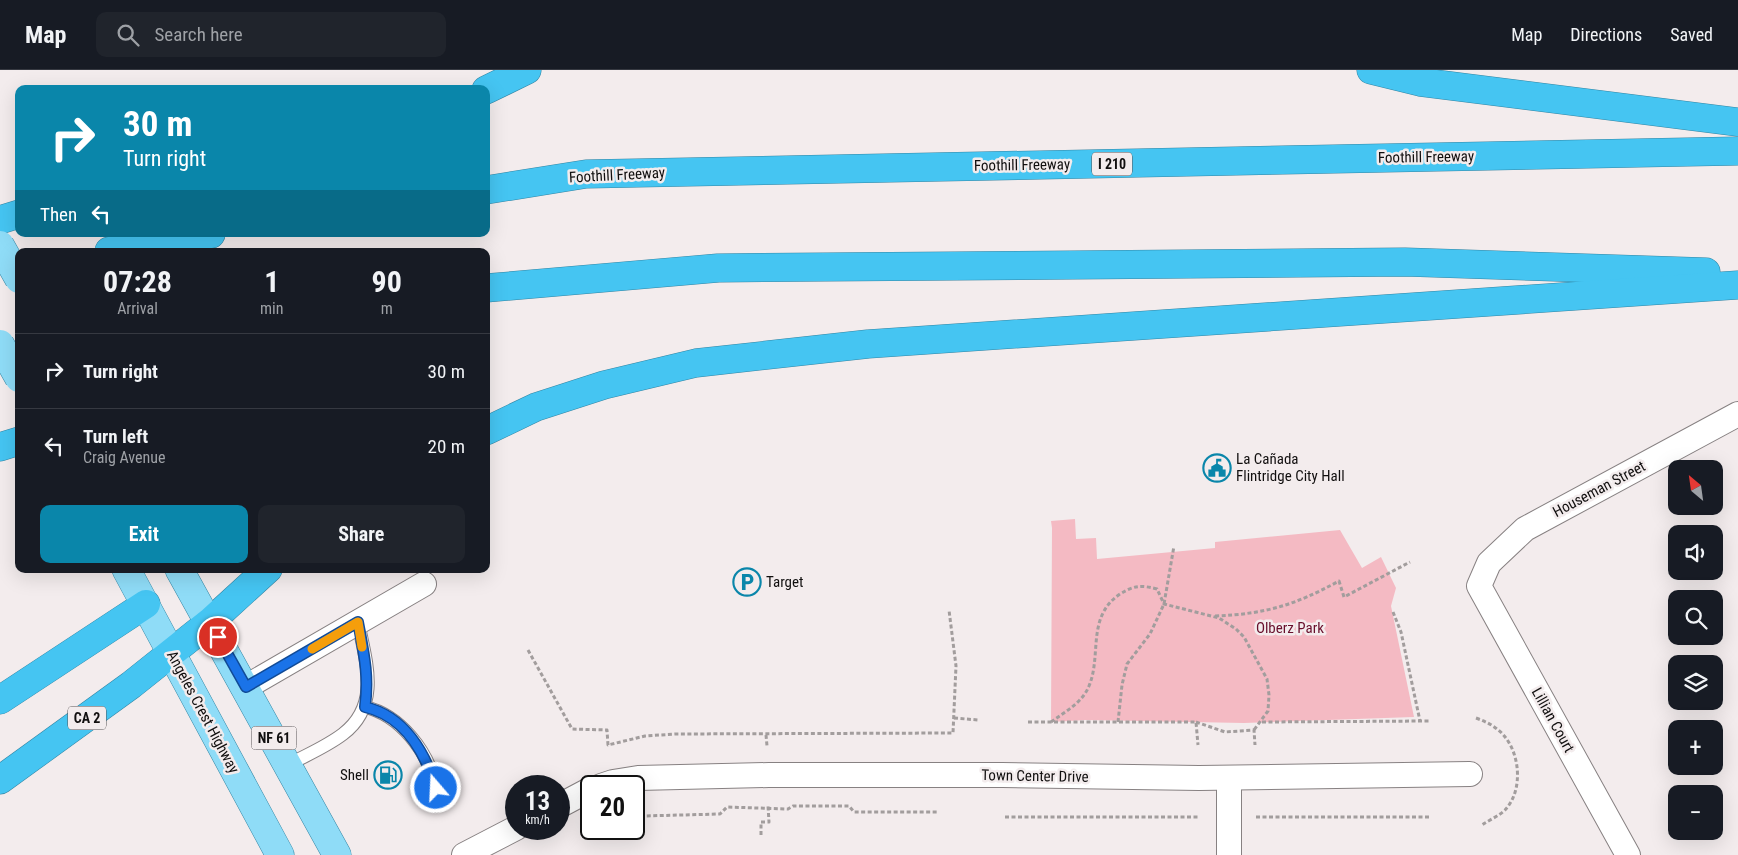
<!DOCTYPE html>
<html lang="en">
<head>
<meta charset="utf-8">
<style>
	body { margin:0; font-family:"Roboto Condensed",sans-serif; background:#20242c; color:#f1f3f6; height:100vh; display:flex; flex-direction:column; font-size:19px; white-space:nowrap }
	* { box-sizing:border-box; margin:0 }
	p { font-size:16px; color:#9ea1a6 }
	.icon { flex:none; width:28px; height:28px; fill:none; stroke:currentColor; stroke-width:2; stroke-linecap:round; stroke-linejoin:round }
	.map { position:relative; flex:1; overflow:hidden }
	.details { position:absolute; left:15px; top:178px; width:475px; height:325px; display:flex; flex-direction:column; background:#171b24; border-radius:10px; box-shadow:0 5px 20px #0002 }
	.details>* { flex:none }
	.top-card { position:absolute; left:15px; top:15px; width:475px; height:152px; border-radius:10px; box-shadow:0 5px 20px #0002; background:#0a86aa; color:#fff; overflow:hidden }
	.needle { width:32px; rotate:331deg }
	.tools { position:absolute; left:1668px; top:390px; display:grid; gap:10px }
	.tools a { display:grid; place-items:center; width:55px; height:55px; border-radius:10px; background:#171b24; box-shadow:0 5px 20px #0002; font-size:25px }
	.speed { position:absolute; left:505px; top:705px; display:flex; gap:10px; font-size:25px; font-weight:700; text-align:center }
	.speed>* { display:grid; place-content:center; width:65px; height:65px; border-radius:50%; background:#171b24; box-shadow:0 5px 20px #0002; line-height:1 }
	.speed small { font-size:12px; font-weight:400 }
	.speed .limit { border:2px solid #111; border-radius:8px; background:#fff; color:#111 }
	.pin { position:absolute; display:grid; place-items:center; width:42px; height:42px; color:#fff; margin:-21px; border:2px solid #fff; border-radius:50%; box-shadow:0 1px 5px #0007 }
	.me { position:absolute; width:55px; margin:-28px; rotate:341deg; stroke-linejoin:round; filter:drop-shadow(0 0 4px #0008) }
	.turn { display:flex; align-items:center; gap:18px; height:105px; padding:0 25px; font-size:22px }
	.turn .icon { width:65px; height:65px; stroke-width:2.5 }
	.turn b { display:block; font-size:35px; line-height:42px }
	.then { display:flex; align-items:center; height:48px; padding:0 25px; background:#0003; gap:10px; font-size:19px }
	.eta { display:flex; justify-content:space-evenly; align-items:center; height:85px; text-align:center }
	.eta b { font-size:30px; font-weight:700; line-height:35px }
	.primary-button { display:flex; gap:10px; margin-top:auto; padding:10px 25px }
	.primary-button a { flex:1; height:58px; border-radius:10px; background:#0a86aa; color:#fff; font-size:20px; font-weight:700; line-height:58px; text-align:center }
	.primary-button a+a { background:#20242c; color:#f1f3f6 }
	ul { padding:0; list-style:none }
	li { display:flex; align-items:center; gap:15px; height:75px; padding:0 25px; border-top:1px solid #363941 }
	li div { flex:1 }
	li b { display:block; font-size:19px }
	li em { font-style:normal }
	header { display:flex; align-items:center; gap:30px; box-sizing:border-box; height:70px; padding:0 25px; background:#171b24; border-bottom:1px solid #363941 }
	header strong { font-size:24px }
	nav { display:flex; gap:28px; margin-inline-start:auto; font-size:18px }
	.search { width:350px; height:45px; background:#20242c; display:flex; align-items:center; gap:12px; box-sizing:border-box; padding:0 18px; border-radius:10px; color:#9ea1a6; font-size:19px }
	.map>svg:first-child { display:block }
	.green { fill:#f4bac3 }
	.lines { fill:none; stroke-linecap:round; stroke-linejoin:round }
	.service-casing { stroke:#878182; stroke-width:14 }
	.minor-casing { stroke:#878182; stroke-width:26 }
	.primary-casing { stroke:#3385a3; stroke-width:29 }
	.motorway-casing { stroke:#3385a3; stroke-width:29 }
	.path { stroke:#a29d9d; stroke-width:3; stroke-dasharray:4 2.5; stroke-linecap:butt }
	.service { stroke:#fff; stroke-width:12 }
	.minor { stroke:#fff; stroke-width:24 }
	.primary { stroke:#8fdcf7; stroke-width:28 }
	.motorway { stroke:#45c5f2; stroke-width:28 }
	.primary-bridge-casing { stroke:#3385a3; stroke-width:29; stroke-linecap:butt }
	.primary-bridge { stroke:#8fdcf7; stroke-width:28 }
	.route-casing { stroke:#114b97; stroke-width:12 }
	.route { stroke:#1a73e8; stroke-width:9 }
	.slow { stroke:#f59e0b; stroke-width:9 }
	.labels { text-anchor:middle; dominant-baseline:central; stroke-width:5; stroke-linejoin:round; paint-order:stroke }
	.shield { fill:#f3eced; stroke:#555152; stroke-width:1 }
	.shield-label { font-size:14px; font-weight:bold; fill:#110f0f }
	.street-label { font-size:15px; fill:#110f0f; stroke:#f3eced }
	.poi-label { font-size:15px; fill:#110f0f; stroke:#f3eced; text-anchor:start }
	.park-label { font-size:15px; fill:#680f2c; stroke:#f3eced }
</style>
</head>
<body>
<header>
<strong>Map</strong>
<div class="search"><svg class="icon" aria-label="search" viewBox="0 0 24 24"><circle cx="10" cy="10" r="6"/><path d="M15 15l6 6"/></svg>Search here</div>
<nav><a>Map</a><a>Directions</a><a>Saved</a></nav>
</header>
<div class="map">
<svg width="1738" height="785" viewBox="0 0 1738 785">
	<rect width="100%" height="100%" fill="#f3eced"/>
	<polygon class="green" points="1075,449 1076,469 1096,468 1097,489 1215,478 1215,472 1340,460 1362,498 1381,487 1396,518 1391,536 1414,647 1244,653 1086,650 1051,652 1052,458 1051,451"/>
	<g class="lines">
		<g class="service-casing">
			<g id="service">
				<path d="M 365,637 C 400,645 428,681 436,717 C 437,723 436,730 436,736"/>
				<path d="M 288,695 C 306,685 326,677 343,664 C 381,635 366,592 358,552"/>
			</g>
		</g>
		<g class="minor-casing">
			<g id="minor">
				<polyline points="246,617 424,514"/>
				<polyline points="601,716 613,712 638,708 769,705 1002,705 1199,708 1470,704"/>
				<polyline points="559,736 591,719"/>
				<polyline points="464,785 516,758"/>
				<polyline points="1229,785 1229,708"/>
				<polyline points="1628,785 1479,516 1489,493 1525,459 1738,344"/>
			</g>
		</g>
		<g class="primary-casing">
			<g id="primary">
				<polyline points="126,499 280,785"/>
				<polyline points="179,499 337,785"/>
			</g>
		</g>
		<g class="motorway-casing">
			<g id="motorway">
				<polyline points="1371,0 1420,12 1738,52"/>
				<polyline points="486,20 527,0"/>
				<polyline points="486,120 586,104 1738,81"/>
				<polyline points="0,150 19,144"/>
				<polyline points="109,181 211,164"/>
				<polyline points="486,218 718,198 1405,192 1706,202"/>
				<polyline points="486,361 536,337 604,315 696,293 868,274 1738,215"/>
				<polyline points="0,377 19,371"/>
				<polyline points="0,630 146,534"/>
				<polyline points="0,710 131,615 210,552 268,499"/>
			</g>
		</g>
		<g class="path">
			<polyline points="1393,542 1401,562 1420,651"/>
			<path d="M 1215,546 C 1266,544 1295,535 1339,511 L 1344,527 L 1410,492"/>
			<polyline points="528,580 572,659 607,660 608,675 645,666 676,664 953,663 956,596 949,540"/>
			<polyline points="954,648 978,650"/>
			<path d="M 1476,648 C 1484,651 1491,654 1497,659 C 1520,676 1525,719 1505,740 C 1499,746 1489,750 1482,755"/>
			<polyline points="1028,652 1196,652 1198,675"/>
			<path d="M 1051,652 C 1066,641 1082,633 1089,616 C 1102,585 1086,547 1120,524 C 1135,515 1141,515 1157,519 L 1164,534 L 1219,548 L 1236,559 L 1244,567 L 1267,609 L 1269,625 L 1268,641 L 1254,660"/>
			<polyline points="1118,652 1122,615 1127,594 1150,564 1164,534 1174,476"/>
			<polyline points="1196,652 1225,662 1254,660 1255,675"/>
			<polyline points="1262,652 1429,651"/>
			<polyline points="766,665 767,676"/>
			<polyline points="634,744 642,746 720,744 727,737 788,739 793,736 849,736 854,742 937,742"/>
			<polyline points="1005,747 1199,747"/>
			<polyline points="1256,747 1431,747"/>
			<polyline points="761,765 761,752 769,752 768,736"/>
		</g>
		<use href="#service" class="service"/>
		<use href="#minor" class="minor"/>
		<use href="#primary" class="primary"/>
		<use href="#motorway" class="motorway"/>
		<g class="primary-bridge-casing">
			<g id="primary-bridge">
				<polyline points="0,175 19,209"/>
				<polyline points="0,274 19,308"/>
			</g>
		</g>
		<use href="#primary-bridge" class="primary-bridge"/>
	</g>
	<g class="lines">
		<g class="route-casing">
			<path id="route" d="M 218,567 L 246,617 L 358,552 C 364,584 369,605 365,637 C 404,646 425,682 436,718"/>
		</g>
		<use href="#route" class="route"/>
		<polyline class="slow" points="312,579 358,552 362,577"/>
	</g>
	<defs>
		<g id="civic-ring" transform="scale(1.4375)"><circle r="9.5" fill="#f3eced" stroke="#0a86aa" stroke-width="1.5"/><path d="M-.6-6.5H3V-4.5H.6V-3L4-1V1h2V6H-6V1h2V-1L-.6-3ZM-1.2 2.5V6h2.4V2.5Z" fill="#0a86aa"/></g>
		<g id="parking-ring" transform="scale(1.4375)"><circle r="9.5" fill="#f3eced" stroke="#0a86aa" stroke-width="1.5"/><path d="M-3.5-5.5H1a3.5 3.5 0 0 1 0 7H-1V5.5H-3.5ZM-1-3.4V-.6H.8a1.4 1.4 0 0 0 0-2.8Z" fill="#0a86aa"/></g>
		<g id="fuel-ring" transform="scale(1.4375)"><circle r="9.5" fill="#f3eced" stroke="#0a86aa" stroke-width="1.5"/><path d="M-5.5-6h7V0h2V4h1.3V-2.5L3-4.5l.8-.8L6-3V5H2.5V1h-1V6h-7ZM-4.2-4.7v3.2H.2V-4.7Z" fill="#0a86aa"/></g>
	</defs>
	<g fill-rule="evenodd">
		<use href="#civic-ring" x="1217" y="398"/>
		<use href="#parking-ring" x="747" y="512"/>
		<use href="#fuel-ring" x="388" y="705"/>
	</g>
	<g class="labels">
		<g class="shield">
			<rect x="1092" y="82.5" width="40" height="23" rx="4"/>
			<rect x="68" y="636.5" width="38" height="23" rx="4"/>
			<rect x="251.5" y="656.5" width="45" height="23" rx="4"/>
		</g>
		<g class="shield-label">
			<text x="1112" y="94">I 210</text>
			<text x="87" y="648">CA 2</text>
			<text x="274" y="668">NF 61</text>
		</g>
		<g class="street-label">
			<text transform="translate(1426 87) rotate(-1)">Foothill Freeway</text>
			<text transform="translate(1022 95) rotate(-1)">Foothill Freeway</text>
			<text transform="translate(617 105) rotate(-3)">Foothill Freeway</text>
			<text transform="translate(1599 419) rotate(-28)">Houseman Street</text>
			<text transform="translate(203 642) rotate(62)">Angeles Crest Highway</text>
			<text transform="translate(1553 650) rotate(61)">Lillian Court</text>
			<text transform="translate(1035 706) rotate(1)">Town Center Drive</text>
		</g>
		<g class="poi-label">
			<text x="1236" y="389">La Cañada<tspan x="1236" dy="17">Flintridge City Hall</tspan></text>
			<text x="766" y="512">Target</text>
			<text x="369" y="705" text-anchor="end">Shell</text>
		</g>
		<g class="park-label">
			<text x="1290" y="558">Olberz Park</text>
		</g>
	</g>
</svg>
<div class="tools">
<a><svg class="needle" viewBox="-14 -14 28 28"><path d="M0-13l5 13h-10z" fill="#e53935"/><path d="M0 13l5-13h-10z" fill="#9ea1a6"/></svg></a>
<a><svg class="icon" aria-label="sound" viewBox="0 0 24 24"><path d="M4 9h4l5-4v14l-5-4H4zM17 9q2 3 0 6"/></svg></a>
<a><svg class="icon" aria-label="search" viewBox="0 0 24 24"><circle cx="10" cy="10" r="6"/><path d="M15 15l6 6"/></svg></a>
<a><svg class="icon" aria-label="layers" viewBox="0 0 24 24"><path d="M12 4l9 5-9 5-9-5zM3 14l9 5 9-5"/></svg></a>
<a>+</a>
<a>−</a>
</div>
<div class="speed"><div>13<small>km/h</small></div><div class="limit">20</div></div>
<div class="pin" style="left:218px;top:567px;background:#d93025"><svg class="icon" aria-label="arrive" viewBox="0 0 24 24"><path d="M6 21V4h12l-3 4 3 4H6"/></svg></div>
<svg class="me" style="left:436px;top:718px" viewBox="-20 -20 40 40"><circle r="17" fill="#1a73e8" stroke="#fff" stroke-width="3"/><path d="M0-11L8 9 0 5-8 9z" fill="#fff"/></svg>
<div class="top-card">
<div class="turn"><svg class="icon" aria-label="right" viewBox="0 0 24 24"><path d="M7 20v-9h11M14 6l5 5-5 5"/></svg><div><b>30 m</b>Turn right</div></div>
<div class="then">Then<svg class="icon" aria-label="left" viewBox="0 0 24 24"><path d="M17 20v-9H6M10 6l-5 5 5 5"/></svg></div>
</div>
<section class="details">
<div class="eta">
<div><b>07:28</b><p>Arrival</p></div>
<div><b>1</b><p>min</p></div>
<div><b>90</b><p>m</p></div>
</div>
<ul>
<li><svg class="icon" aria-label="right" viewBox="0 0 24 24"><path d="M7 20v-9h11M14 6l5 5-5 5"/></svg><div><b>Turn right</b></div><em>30 m</em></li>
<li><svg class="icon" aria-label="left" viewBox="0 0 24 24"><path d="M17 20v-9H6M10 6l-5 5 5 5"/></svg><div><b>Turn left</b><p>Craig Avenue</p></div><em>20 m</em></li>
</ul>
<div class="primary-button"><a>Exit</a><a>Share</a></div>
</section>
</div>
</body>
</html>
